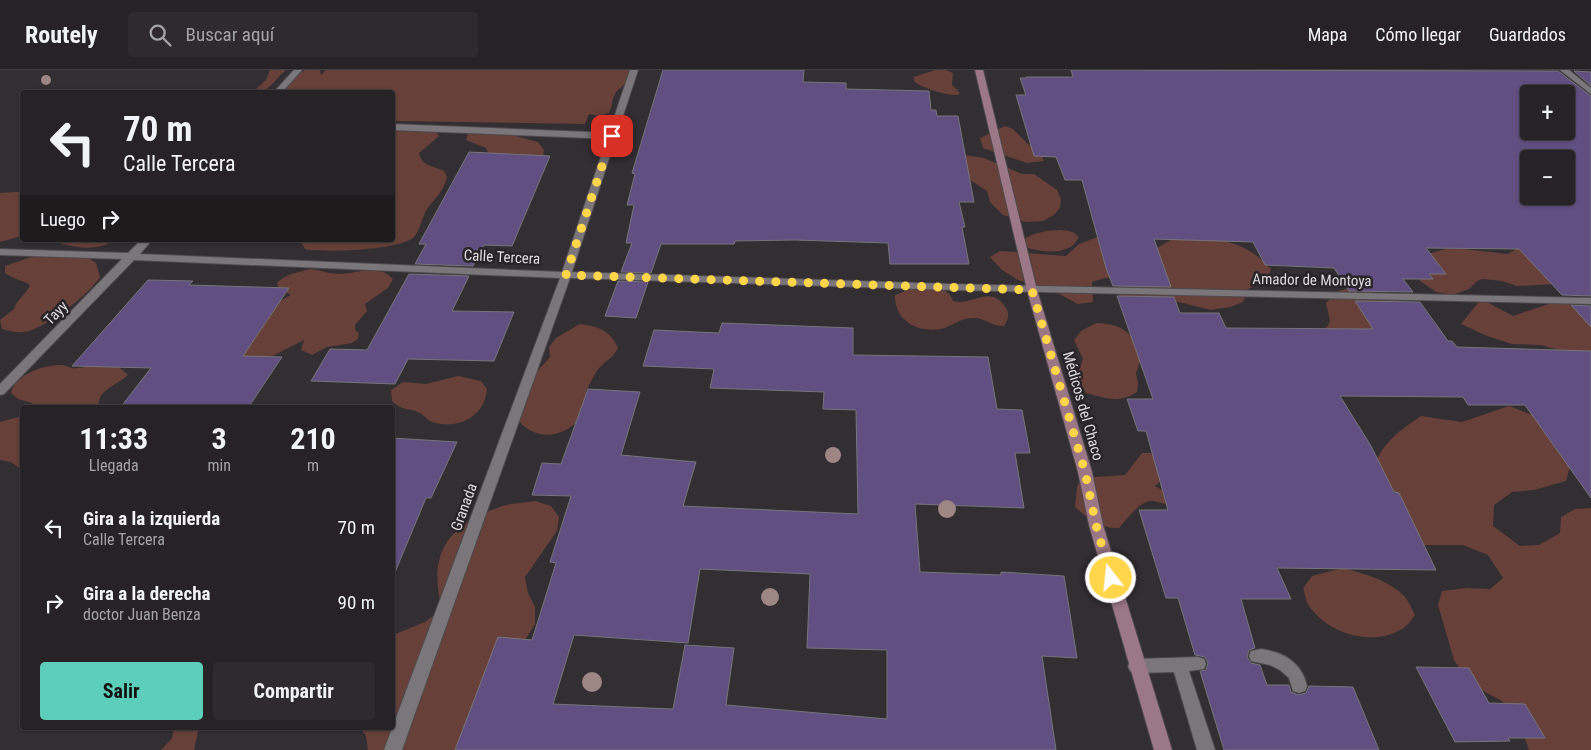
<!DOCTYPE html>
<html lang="es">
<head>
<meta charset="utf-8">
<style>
	body { margin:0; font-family:"Roboto Condensed",sans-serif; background:#2e2a2d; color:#f1f3f6; height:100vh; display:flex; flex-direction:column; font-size:19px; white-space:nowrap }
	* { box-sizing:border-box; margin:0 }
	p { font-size:16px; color:#a4a4a7 }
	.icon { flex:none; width:28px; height:28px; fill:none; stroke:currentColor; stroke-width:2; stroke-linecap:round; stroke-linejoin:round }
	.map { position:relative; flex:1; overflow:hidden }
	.panel { position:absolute; left:20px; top:335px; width:375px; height:325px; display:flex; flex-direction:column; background:#262225; border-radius:5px; box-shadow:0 1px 4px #0004,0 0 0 1px #423f42 }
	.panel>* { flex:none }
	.hud { position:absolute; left:20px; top:20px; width:375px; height:152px; border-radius:5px; box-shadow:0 1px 4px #0004,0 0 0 1px #423f42; background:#262225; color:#f1f3f6; overflow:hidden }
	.fabs { position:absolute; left:1520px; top:15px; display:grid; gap:10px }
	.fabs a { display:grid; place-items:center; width:55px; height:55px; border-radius:5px; background:#262225; box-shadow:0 1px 4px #0004,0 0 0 1px #423f42; font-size:25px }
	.pin { position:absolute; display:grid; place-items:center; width:42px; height:42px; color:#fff; margin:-21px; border-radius:10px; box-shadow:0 2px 8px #0006 }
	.me { position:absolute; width:55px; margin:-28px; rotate:344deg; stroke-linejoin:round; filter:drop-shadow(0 0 4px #0008) }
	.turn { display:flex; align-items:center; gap:18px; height:105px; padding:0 20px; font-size:22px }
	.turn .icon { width:65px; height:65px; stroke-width:2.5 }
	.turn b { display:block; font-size:35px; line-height:42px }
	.then { display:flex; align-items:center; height:48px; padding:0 20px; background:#0003; gap:10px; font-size:19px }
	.eta { display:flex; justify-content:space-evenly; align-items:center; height:85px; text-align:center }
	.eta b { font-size:30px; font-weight:700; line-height:35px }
	.button { display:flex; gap:10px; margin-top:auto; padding:10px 20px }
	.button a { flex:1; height:58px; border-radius:5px; background:#5dceb9; color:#111; font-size:20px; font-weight:700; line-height:58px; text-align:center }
	.button a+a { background:#2e2a2d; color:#f1f3f6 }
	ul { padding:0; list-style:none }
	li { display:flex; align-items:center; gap:15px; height:75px; padding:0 20px }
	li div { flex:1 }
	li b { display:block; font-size:19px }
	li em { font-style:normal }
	header { display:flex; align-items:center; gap:30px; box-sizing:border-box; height:70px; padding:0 25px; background:#262225; border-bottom:1px solid #423f42 }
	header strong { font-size:24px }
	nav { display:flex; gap:28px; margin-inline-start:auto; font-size:18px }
	.search { width:350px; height:45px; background:#2e2a2d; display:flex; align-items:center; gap:12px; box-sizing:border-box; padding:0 18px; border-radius:5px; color:#a4a4a7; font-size:19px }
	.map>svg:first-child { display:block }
	.green { fill:#664039 }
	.building { fill:#614f81; stroke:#76757a; fill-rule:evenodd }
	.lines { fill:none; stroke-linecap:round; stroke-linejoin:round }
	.service-casing { stroke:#4d494c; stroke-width:2 }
	.minor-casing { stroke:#4d494c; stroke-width:2 }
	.secondary-casing { stroke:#4d494c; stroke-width:2 }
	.service { fill:#7b767a; fill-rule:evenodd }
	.minor { fill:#7b767a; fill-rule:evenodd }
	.secondary { fill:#9c7785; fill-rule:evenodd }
	.tree { fill:#9d8684 }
	.route { stroke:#ffd54a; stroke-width:9; stroke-dasharray:0 16.2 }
	.labels { text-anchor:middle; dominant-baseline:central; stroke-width:5; stroke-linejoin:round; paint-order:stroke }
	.street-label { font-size:15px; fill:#dedbde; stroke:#282427 }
</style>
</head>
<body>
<header>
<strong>Routely</strong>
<div class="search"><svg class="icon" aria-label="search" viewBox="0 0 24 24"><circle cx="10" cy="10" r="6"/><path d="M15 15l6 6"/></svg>Buscar aquí</div>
<nav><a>Mapa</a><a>Cómo llegar</a><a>Guardados</a></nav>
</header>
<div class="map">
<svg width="1591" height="680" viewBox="0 0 1591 680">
	<rect width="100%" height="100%" fill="#322e31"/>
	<g class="green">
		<path d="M 270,0 L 286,0 C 274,9 271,23 253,22 L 266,10 Z"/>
		<path d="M 305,0 L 320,0 L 321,5 L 326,0 L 629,0 L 632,3 C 628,17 621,14 615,24 C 611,31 613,36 609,43 L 599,46 L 589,44 L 585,54 L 393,51 L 392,22 L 272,22 Z"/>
		<path d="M 935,0 L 946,0 L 953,3 L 952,15 L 960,23 L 958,25 C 948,26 921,18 914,11 L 914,7 Z"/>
		<polygon points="1005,56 1013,59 1029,75 1038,79 1044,91 1027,93 983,78 980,68"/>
		<path d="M 409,58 L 436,62 L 439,66 L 419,83 C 421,96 434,96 444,101 L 447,107 C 444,121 435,128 427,139 C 422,147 421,159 414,167 C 402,180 323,183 305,179 L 301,172 L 303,170 L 392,170 L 393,66 L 397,61 Z"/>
		<polygon points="486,58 538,72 544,80 543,86 489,84 486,78 466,70 468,64"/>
		<polygon points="963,85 984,88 1022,104 1034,104 1057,120 1061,129 1060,138 1054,145 1043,151 1026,152 1003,145 990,132 987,121 970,110 956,104"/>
		<polygon points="15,122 22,122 22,166 0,172 0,123"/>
		<path d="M 1059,160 C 1068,161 1074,160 1079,168 C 1077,169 1076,172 1074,174 C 1062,186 1037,181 1024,177 L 1023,170 C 1035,162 1045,161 1059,160 Z"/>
		<path d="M 1181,164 C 1217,169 1246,170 1271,199 L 1267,210 L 1248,219 L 1243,232 L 1230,237 L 1211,240 L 1171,230 L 1120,229 L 1118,217 L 1114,207 L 1105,208 L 1092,212 L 1093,232 L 1078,234 L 1052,220 L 1018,210 L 1002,200 L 990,187 L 1000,181 L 1066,186 L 1079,174 L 1098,167 L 1143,186 Z"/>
		<path d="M 49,170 L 116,170 C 92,183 73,177 49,170 Z"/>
		<polygon points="1526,177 1555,214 1517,216 1502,211 1483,209 1477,211 1469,219 1453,225 1436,222 1420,211 1416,200 1424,185 1446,179 1464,179 1508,184 1518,178"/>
		<path d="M 37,185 L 89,188 L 96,193 L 100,207 C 87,226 54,251 32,260 C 22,264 12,262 2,259 L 0,250 L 14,239 C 17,229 26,225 30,215 C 22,210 13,209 5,203 L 5,196 Z"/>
		<path d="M 311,199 C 320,200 330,204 339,204 C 357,204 378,193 393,209 L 388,218 L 365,234 L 367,241 L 355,255 L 355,260 L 359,263 L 358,269 L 352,273 L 327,277 L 312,285 L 301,280 L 304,270 L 243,301 L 225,276 L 263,240 L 291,225 L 278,217 L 277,213 C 285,204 299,202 311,199 Z"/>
		<path d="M 916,217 C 930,218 948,215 953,231 C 973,237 990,213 1006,238 C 1010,244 1008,250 1004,256 C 990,256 985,248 974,248 C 959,248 953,256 941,259 C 917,263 894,250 895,225 Z"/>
		<polygon points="1347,219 1362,219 1406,234 1390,262 1320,261 1327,257 1330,251 1326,233 1338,221"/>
		<polygon points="1481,229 1513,246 1557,231 1575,235 1591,249 1591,320 1562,281 1541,275 1512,274 1487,266 1461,254"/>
		<path d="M 1096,253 C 1123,254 1129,261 1143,283 L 1136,303 L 1138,313 L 1137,322 C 1118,334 1106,328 1086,323 L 1076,307 L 1083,289 L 1074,270 L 1081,261 Z"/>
		<path d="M 580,254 C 598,256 611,261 618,278 C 612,289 608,289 601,296 C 594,303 590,314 586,322 L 590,333 C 577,363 541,378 518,350 L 533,306 L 550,287 L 549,277 L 556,268 Z"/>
		<path d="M 96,294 L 118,296 L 128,305 C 118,315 96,320 99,337 L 35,337 L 32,333 L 18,329 L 11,323 C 14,305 44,295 60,295 C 65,295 68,297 72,298 C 80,299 89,296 96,294 Z"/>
		<path d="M 458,306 L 481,311 L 487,319 C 485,347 458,360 432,352 C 427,350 424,345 420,343 C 408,337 404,342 392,331 L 391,320 L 403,312 L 426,314 Z"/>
		<path d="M 1509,336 L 1561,356 L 1577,371 L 1566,411 L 1534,420 L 1512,422 L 1494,435 L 1493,456 L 1520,476 L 1539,475 L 1560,463 L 1561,447 L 1575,439 L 1591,438 L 1591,680 L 1529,680 L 1519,651 L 1502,631 L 1470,614 L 1454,590 L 1438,535 L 1442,521 L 1467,518 L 1490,519 L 1503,508 L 1488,485 L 1463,475 L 1404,475 L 1374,396 C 1384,371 1399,361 1421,346 L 1462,352 Z"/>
		<polygon points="22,346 22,400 11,392 0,390 0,352"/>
		<path d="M 1142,383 L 1151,383 L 1160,390 L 1163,409 L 1155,416 L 1174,427 L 1174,434 C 1166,435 1162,433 1154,431 C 1141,429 1127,449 1119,458 C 1098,458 1090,450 1075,437 L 1077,418 L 1080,408 L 1125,405 Z"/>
		<path d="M 535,431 L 551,436 L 559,447 L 557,461 L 525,507 L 528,523 L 535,537 L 535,554 L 456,680 L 368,680 L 366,666 L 360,658 L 392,658 L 393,565 L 425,552 L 442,539 C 428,486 445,457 497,438 C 508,433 523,433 535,431 Z"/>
		<path d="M 1343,498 C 1365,504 1389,510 1405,527 C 1409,532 1412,539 1415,545 C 1412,549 1409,554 1405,557 C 1376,578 1329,565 1309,536 C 1306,532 1305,524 1303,518 L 1312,506 Z"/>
		<polygon points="174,658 199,658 194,680 161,680 172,668"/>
	</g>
	<g class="building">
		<polygon points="663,0 804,0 803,12 846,13 846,19 929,21 931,40 936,40 937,46 958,46 974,132 959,132 965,157 962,157 969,194 890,194 888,173 795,170 735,171 734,174 661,174 651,203 621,202 632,173 626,173 634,135 627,135 635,104 632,103"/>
		<path d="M 1071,0 L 1558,1 L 1591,26 L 1591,226 L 1562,225 L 1519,179 L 1426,178 L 1446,204 L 1429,204 L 1433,209 L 1403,209 L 1413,222 L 1349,221 L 1334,198 L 1265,195 L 1253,172 L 1154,169 L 1171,217 L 1113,216 L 1106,198 L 1082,110 L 1065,110 L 1056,87 L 1034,86 L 1016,25 L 1026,25 L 1020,8 L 1026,8 L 1026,7 L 1073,7 ZM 1529,24 L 1566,24 L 1566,61 L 1529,61 ZM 1529,89 L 1566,89 L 1566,126 L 1529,126 Z"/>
		<polygon points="1574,1 1591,2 1591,16"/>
		<polygon points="469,82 550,86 512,176 484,175 473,196 415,194 426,174 419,174"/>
		<polygon points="409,204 469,206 452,241 514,242 494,291 408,289 395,314 311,311 330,279 367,280"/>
		<polygon points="148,210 193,211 189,215 289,218 243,286 282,287 248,338 120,338 151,298 72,296"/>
		<polygon points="618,211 648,212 636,248 605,246"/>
		<polygon points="1117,226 1174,227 1180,243 1219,243 1226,258 1373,259 1355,231 1420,232 1448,271 1452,271 1457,277 1591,281 1591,428 1525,335 1468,335 1463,327 1340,326 1371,376 1394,422 1399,423 1436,500 1277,498 1291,529 1241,529 1255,578 1249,580 1247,587 1251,593 1260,595 1267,615 1289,615 1291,622 1298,625 1306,623 1309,616 1353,617 1379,680 1224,680 1200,601 1206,600 1208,593 1205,587 1195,585 1178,528 1166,528 1139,440 1168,440 1146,361 1138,361 1127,329 1153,329"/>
		<polygon points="1571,235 1591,236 1591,257"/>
		<path d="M 722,253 L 853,258 L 853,285 L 988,287 L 997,339 L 1022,340 L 1030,383 L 1015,383 L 1024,438 L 915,434 L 920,502 L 1001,505 L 1001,502 L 1064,506 L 1077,588 L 1042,586 L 1056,680 L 455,680 L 498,567 L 532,570 L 556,493 L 550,492 L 571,426 L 532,425 L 542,393 L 561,394 L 588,319 L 640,322 L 621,385 L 696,392 L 683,436 L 858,444 L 856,340 L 823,339 L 824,322 L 710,318 L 714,299 L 643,296 L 654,260 L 719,263 ZM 700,499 L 810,504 L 807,578 L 887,580 L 887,649 L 726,635 L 734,578 L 685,575 L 673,639 L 553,634 L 574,565 L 688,573 Z"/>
		<polygon points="392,368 457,372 431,428 426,428 393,507"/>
		<polygon points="1416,597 1469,598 1489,633 1525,634 1545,668 1508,668 1510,671 1455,672"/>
	</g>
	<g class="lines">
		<g class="service-casing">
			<g id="service">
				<polygon points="392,54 613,63 617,66 613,69 392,60"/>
				<path d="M 1261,579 C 1284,582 1302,593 1307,616 L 1305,621 L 1299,623 L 1293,621 L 1289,608 L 1280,600 L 1270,595 L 1251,591 L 1249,586 L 1251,581 Z"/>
				<polygon points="1198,587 1204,589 1206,594 1204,599 1189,601 1215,680 1197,680 1174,602 1136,603 1130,601 1128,596 1130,591 1136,589"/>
			</g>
		</g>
		<g class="minor-casing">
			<g id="minor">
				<polygon points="294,0 302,0 282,22 274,22"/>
				<polygon points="630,0 638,0 572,202 951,214 1591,228 1591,234 951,220 570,208 402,680 384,680 560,208 134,190 4,324 0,325 0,314 122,189 0,185 0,179 128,183 141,170 152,170 140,184 562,202"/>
				<polygon points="1560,0 1569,0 1591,18 1591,24"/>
			</g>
		</g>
		<g class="secondary-casing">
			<polygon id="secondary" points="975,0 983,0 1037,220 1092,402 1103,455 1172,680 1154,680 1089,455 1078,402 1027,220"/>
		</g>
		<use href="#service" class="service"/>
		<use href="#minor" class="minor"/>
		<use href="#secondary" class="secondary"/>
	</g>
	<g class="tree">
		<circle cx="46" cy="10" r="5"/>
		<circle cx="833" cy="385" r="8"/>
		<circle cx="947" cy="439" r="9"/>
		<circle cx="770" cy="527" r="9"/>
		<circle cx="592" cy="612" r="10"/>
	</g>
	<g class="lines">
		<polyline class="route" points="612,66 566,205 1032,220 1085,402 1096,455 1111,508"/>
	</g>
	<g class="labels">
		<g class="street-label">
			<text transform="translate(502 187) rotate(3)">Calle Tercera</text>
			<text transform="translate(1312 210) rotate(1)">Amador de Montoya</text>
			<text transform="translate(56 243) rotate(-46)">Tayy</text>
			<text transform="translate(1083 336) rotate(74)">Médicos del Chaco</text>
			<text transform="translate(464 437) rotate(-70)">Granada</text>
		</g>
	</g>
</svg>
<div class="fabs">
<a>+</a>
<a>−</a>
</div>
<div class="pin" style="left:612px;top:66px;background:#d93025"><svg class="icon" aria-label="arrive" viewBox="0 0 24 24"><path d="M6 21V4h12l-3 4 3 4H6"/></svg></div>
<svg class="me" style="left:1111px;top:508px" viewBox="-20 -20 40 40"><circle r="17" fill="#ffd54a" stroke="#fff" stroke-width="3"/><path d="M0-11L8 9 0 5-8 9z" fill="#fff"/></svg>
<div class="hud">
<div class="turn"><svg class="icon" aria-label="left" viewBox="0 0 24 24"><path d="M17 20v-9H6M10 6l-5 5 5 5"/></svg><div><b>70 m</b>Calle Tercera</div></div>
<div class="then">Luego<svg class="icon" aria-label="right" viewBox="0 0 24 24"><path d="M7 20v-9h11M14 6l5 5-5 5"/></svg></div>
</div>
<section class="panel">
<div class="eta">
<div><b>11:33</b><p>Llegada</p></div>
<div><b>3</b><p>min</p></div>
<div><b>210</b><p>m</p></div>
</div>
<ul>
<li><svg class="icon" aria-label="left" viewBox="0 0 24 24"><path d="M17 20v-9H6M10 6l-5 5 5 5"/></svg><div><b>Gira a la izquierda</b><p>Calle Tercera</p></div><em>70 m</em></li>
<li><svg class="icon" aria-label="right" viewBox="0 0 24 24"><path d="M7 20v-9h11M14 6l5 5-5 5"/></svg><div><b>Gira a la derecha</b><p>doctor Juan Benza</p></div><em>90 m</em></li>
</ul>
<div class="button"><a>Salir</a><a>Compartir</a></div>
</section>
</div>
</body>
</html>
